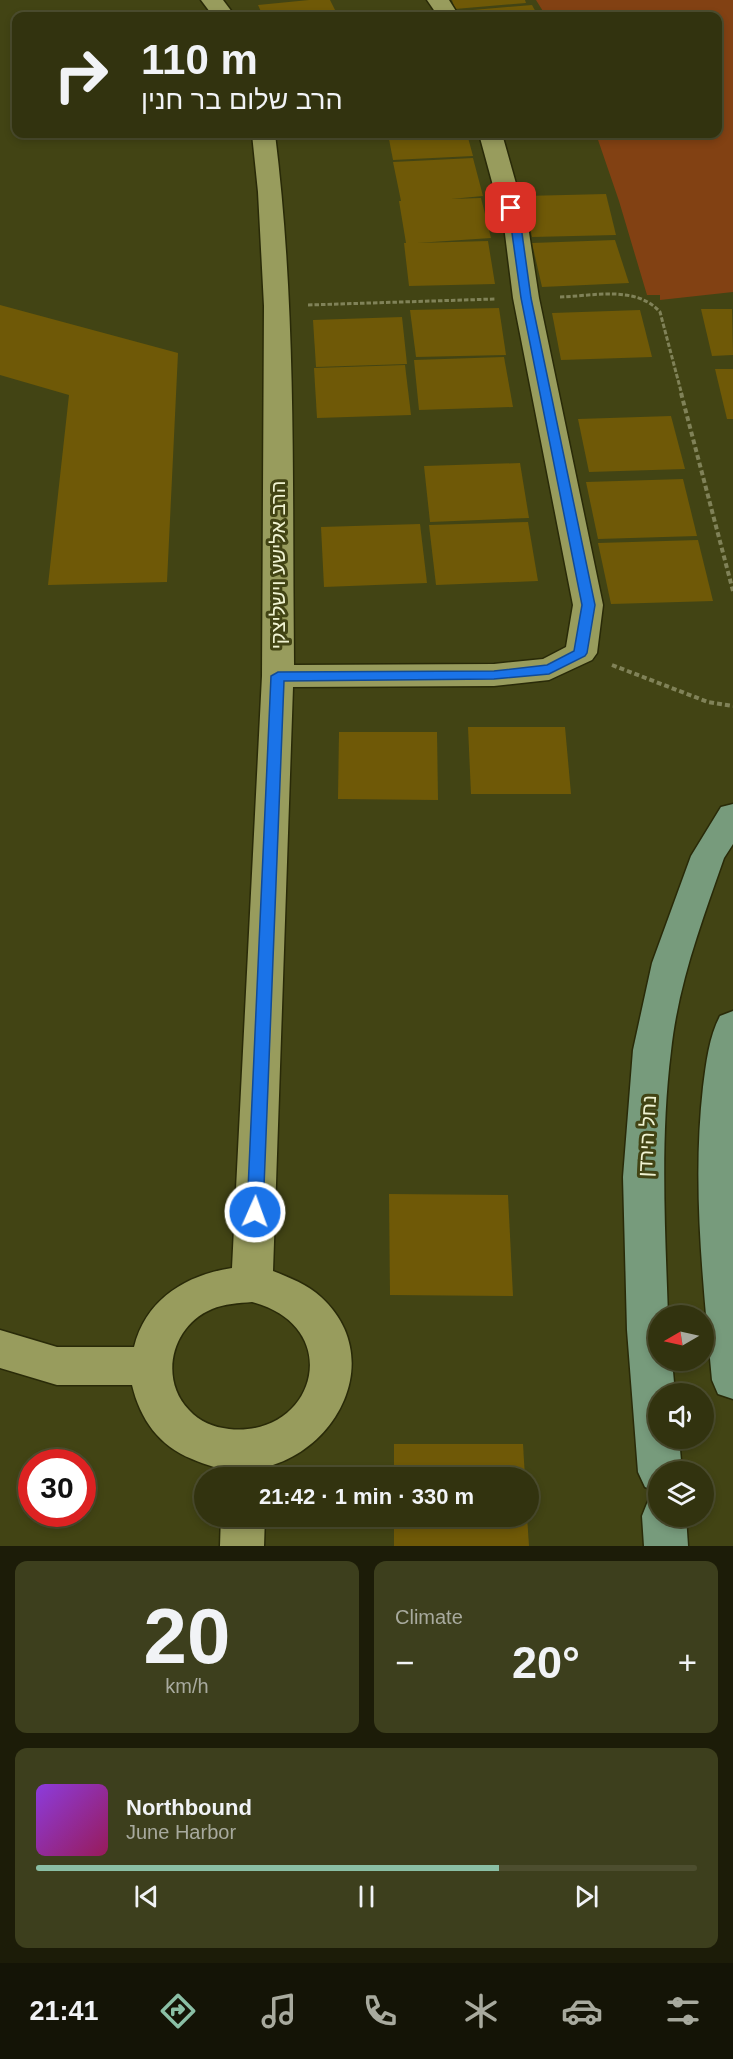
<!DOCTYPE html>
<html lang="en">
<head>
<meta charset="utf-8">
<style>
	:root { --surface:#32330f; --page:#3d3f1d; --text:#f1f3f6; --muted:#a8aa9e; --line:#4d4e2f; --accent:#8abfa5 }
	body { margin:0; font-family:Helvetica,"Noto Sans Hebrew",sans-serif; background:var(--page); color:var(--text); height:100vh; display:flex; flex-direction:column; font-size:22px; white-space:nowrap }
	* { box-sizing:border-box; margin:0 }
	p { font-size:20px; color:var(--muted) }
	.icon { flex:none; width:33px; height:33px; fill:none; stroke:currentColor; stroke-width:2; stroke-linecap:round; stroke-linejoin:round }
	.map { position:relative; height:1546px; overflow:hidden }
	.sheet { display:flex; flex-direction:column; gap:15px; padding:15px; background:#1c1c08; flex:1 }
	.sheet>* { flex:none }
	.top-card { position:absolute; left:12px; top:12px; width:710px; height:126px; border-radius:12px; box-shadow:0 3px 9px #0003,0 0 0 2px var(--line); background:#32330f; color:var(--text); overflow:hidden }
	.needle { width:39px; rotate:261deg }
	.buttons { position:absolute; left:648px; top:1305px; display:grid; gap:12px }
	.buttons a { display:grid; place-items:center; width:66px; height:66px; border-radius:50%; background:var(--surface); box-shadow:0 3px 9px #0003,0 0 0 2px var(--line); font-size:30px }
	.speed { position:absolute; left:18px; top:1449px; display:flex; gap:12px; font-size:30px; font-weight:700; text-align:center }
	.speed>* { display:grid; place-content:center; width:78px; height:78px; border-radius:50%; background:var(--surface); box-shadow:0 3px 9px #0003,0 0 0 2px var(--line); line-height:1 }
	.speed .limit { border:9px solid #d22; background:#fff; color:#111 }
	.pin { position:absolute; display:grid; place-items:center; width:51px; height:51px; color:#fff; margin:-26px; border-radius:12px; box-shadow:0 3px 9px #0006 }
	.me { position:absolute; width:66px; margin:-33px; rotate:2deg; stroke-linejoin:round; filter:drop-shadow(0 0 4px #0008) }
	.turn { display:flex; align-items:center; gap:21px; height:126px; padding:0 30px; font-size:27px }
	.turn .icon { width:78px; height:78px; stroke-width:2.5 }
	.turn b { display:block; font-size:42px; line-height:51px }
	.big { font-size:45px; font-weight:600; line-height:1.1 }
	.sheet .widget { flex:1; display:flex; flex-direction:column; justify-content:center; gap:9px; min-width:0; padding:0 21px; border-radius:12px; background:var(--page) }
	.sheet .dial { align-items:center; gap:0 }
	.dial b { font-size:78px; line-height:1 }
	.song { display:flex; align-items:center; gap:18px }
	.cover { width:72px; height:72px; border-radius:9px; background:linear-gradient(135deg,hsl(270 70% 55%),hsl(330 70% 35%)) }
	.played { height:6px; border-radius:3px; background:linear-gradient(90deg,var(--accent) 70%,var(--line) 70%) }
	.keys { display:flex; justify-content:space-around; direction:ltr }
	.heat { display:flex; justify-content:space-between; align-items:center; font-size:33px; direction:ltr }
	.sheet .tiles { flex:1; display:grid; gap:15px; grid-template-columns:1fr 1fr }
	.widget:last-child { grid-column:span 2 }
	.trip { position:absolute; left:194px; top:1467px; width:345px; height:60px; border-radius:30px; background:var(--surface); box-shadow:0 3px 9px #0003,0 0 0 2px var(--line); font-weight:600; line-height:60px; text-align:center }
	.tab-bar { display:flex; height:96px; justify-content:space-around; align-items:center; background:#141406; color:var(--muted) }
	.tab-bar .icon { width:42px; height:42px }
	.tab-bar .current { color:var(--accent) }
	.tab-bar b { font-size:27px; color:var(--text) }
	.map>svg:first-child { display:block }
	.green { fill:#824113 }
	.building { fill:#6f5907 }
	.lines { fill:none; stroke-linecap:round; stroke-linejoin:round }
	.street-casing { stroke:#292a08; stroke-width:3 }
	.secondary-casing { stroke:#292a08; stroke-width:3 }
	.path-far1 { stroke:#808258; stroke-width:3; stroke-dasharray:4.5 2; stroke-linecap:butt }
	.path { stroke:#808258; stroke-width:4; stroke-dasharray:5 3; stroke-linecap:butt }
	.street { fill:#989c5d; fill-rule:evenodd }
	.secondary { fill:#779b7c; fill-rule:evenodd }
	.route { fill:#1a73e8; stroke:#114b97; stroke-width:1.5 }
	.labels { text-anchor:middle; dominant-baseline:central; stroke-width:6; stroke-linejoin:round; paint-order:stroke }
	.street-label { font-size:20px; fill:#f0f3d2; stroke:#424414 }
</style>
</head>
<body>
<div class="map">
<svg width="733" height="1546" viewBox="0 0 733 1546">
	<rect width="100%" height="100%" fill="#424414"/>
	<path class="green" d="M536,0h197v292l-73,8v-5h-13l-28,-94 -23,-67h121v-118h-171z"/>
	<g class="building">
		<path d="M309,0h21l8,16h-75l-5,-11z"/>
		<path d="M452,0h73l1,3 -71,6z"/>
		<path d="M532,5l6,11h-75l-2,-5z"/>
		<path d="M388,134h79l6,22 -80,4z"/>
		<path d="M473,158l10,38 -32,3 30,-1 10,40 -74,5 71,-2 7,43 -86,2 -5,-43h2l-7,-42h2l-8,-39z"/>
		<path d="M606,194l10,41 -84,2 -8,-41z"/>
		<path d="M615,240l14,43 -87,4 -10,-44z"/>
		<path d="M0,305l178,48 -11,229 -119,3 21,-190 -69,-20z"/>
		<path d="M499,308l7,47 -90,2 -6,-47z"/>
		<path d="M701,309h31l1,46 -21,1z"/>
		<path d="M640,310l12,47 -91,3 -9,-47z"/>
		<path d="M402,317l5,47 -91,3 -3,-47z"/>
		<path d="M504,357l9,50 -94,3 -5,-50z"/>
		<path d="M405,365l6,50 -94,3 -3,-50z"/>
		<path d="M715,369h18v50h-6z"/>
		<path d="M671,416l14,53 -96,3 -11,-53z"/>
		<path d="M520,463l9,55 -99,4 -6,-56z"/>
		<path d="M683,479l14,57 -99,3 -12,-57z"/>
		<path d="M528,522l10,59 -102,4 -7,-60z"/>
		<path d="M420,524l7,59 -103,4 -3,-60z"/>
		<path d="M698,540l15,61 -102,3 -13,-61z"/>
		<path d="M468,727h97l6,67h-100z"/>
		<path d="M339,732h98l1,68 -100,-1z"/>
		<path d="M389,1194l119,1 5,101 -123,-1z"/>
		<path d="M394,1444h129l2,34h-131z"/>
		<path d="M394,1516h133l2,30h-135z"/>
	</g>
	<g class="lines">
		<defs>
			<g id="street">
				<path d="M201,0h22l12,16h-22z"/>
				<path d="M427,0h22l10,16h-21z"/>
				<path d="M252,134h23c22,176 17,354 19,531l200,-1 49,-5 23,-12 7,-42 -60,-307 -9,-72 -25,-92h23l26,92 11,72 64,307 -6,48 -5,7 -43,20 -55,6 -201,1 -20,584c17,7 34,13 48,26 73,67 4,177 -85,173 -16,0 -30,-5 -44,-11 -33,-13 -52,-40 -60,-74h-75l-57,-17v-38l57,17h77c12,-48 52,-72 98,-79l30,-592 2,-370 -6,-114zM252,1302c95,25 63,136 -23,127 -16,-2 -29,-7 -40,-19 -30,-31 -18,-84 23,-101 12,-5 27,-6 40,-7z"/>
				<path d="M221,1516h44l-1,30h-44z"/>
			</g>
			<g id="secondary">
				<path d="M733,804v40l-9,14c-22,63 -46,126 -53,193 -11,88 -6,176 -3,265h-10v44h14l3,34h-17v44h21l3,34h-24v20l-13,-5 -7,-15 -11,-142 -4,-153 10,-127 19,-87 39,-107 30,-49z"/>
				<path d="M733,1011v388l-15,-5 -6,-14c-9,-98 -20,-196 -9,-293 3,-24 6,-50 17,-71z"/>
				<path d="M658,1497v19h28l2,30h-44l-2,-30 6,-15z"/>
			</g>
		</defs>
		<use href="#street" class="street-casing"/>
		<use href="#secondary" class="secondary-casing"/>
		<g class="path-far1">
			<path d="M560,297c33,-1 76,-12 100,15l22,83"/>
			<path d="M308,305l187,-6"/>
		</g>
		<g class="path">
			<path d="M681,393l52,198"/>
			<path d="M612,665l96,37 25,4"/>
		</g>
		<use href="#street" class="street"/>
		<use href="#secondary" class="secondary"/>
	</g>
	<path class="route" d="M511,205l5,3 5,18 10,72 64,307 -8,48 -2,3 -36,18 -55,5 -210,2 -21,531 -2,5 -6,3 -6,-3 -2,-5 24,-536 7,-4 216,-1 53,-6 27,-14 8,-46 -61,-307 -10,-72 -5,-18z"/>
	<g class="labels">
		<g class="street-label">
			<text transform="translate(278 565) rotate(-90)">הרב אלישע וישליצקי</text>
			<text transform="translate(647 1136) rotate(-87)">נחל הירדן</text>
		</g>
	</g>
</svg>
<div class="buttons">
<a><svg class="needle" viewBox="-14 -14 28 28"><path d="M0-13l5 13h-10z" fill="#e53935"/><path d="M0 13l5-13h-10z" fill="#a8aa9e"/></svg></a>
<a><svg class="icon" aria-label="sound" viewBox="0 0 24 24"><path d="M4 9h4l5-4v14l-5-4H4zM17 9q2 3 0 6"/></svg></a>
<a><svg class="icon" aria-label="layers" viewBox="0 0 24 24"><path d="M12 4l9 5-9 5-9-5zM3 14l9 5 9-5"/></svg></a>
</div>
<div class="speed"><div class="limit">30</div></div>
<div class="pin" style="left:511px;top:208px;background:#d93025"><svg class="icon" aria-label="arrive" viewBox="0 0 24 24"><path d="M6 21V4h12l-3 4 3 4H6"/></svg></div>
<svg class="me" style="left:255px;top:1212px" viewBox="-20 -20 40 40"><circle r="17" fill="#1a73e8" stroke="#fff" stroke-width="3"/><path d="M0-11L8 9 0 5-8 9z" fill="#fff"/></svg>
<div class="trip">21:42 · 1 min · 330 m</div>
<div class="top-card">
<div class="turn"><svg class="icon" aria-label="right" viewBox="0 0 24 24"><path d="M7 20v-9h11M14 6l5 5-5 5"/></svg><div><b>110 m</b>הרב שלום בר חנין</div></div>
</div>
</div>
<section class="sheet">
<div class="tiles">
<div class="widget dial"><b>20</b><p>km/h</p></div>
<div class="widget"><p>Climate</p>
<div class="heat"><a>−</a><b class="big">20°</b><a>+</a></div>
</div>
<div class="widget">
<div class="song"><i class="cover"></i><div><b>Northbound</b><p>June Harbor</p></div></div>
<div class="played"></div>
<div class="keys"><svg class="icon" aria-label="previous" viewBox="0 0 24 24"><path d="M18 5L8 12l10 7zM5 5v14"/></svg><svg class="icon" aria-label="pause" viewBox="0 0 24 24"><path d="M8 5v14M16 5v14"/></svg><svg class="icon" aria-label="next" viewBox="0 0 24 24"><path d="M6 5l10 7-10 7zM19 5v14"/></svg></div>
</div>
</div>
</section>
<nav class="tab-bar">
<b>21:41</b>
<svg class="icon current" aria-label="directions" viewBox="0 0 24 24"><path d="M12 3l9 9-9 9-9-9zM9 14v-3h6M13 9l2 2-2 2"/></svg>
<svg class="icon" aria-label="music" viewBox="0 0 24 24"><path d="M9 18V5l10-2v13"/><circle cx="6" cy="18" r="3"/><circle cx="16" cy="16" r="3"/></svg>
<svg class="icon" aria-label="phone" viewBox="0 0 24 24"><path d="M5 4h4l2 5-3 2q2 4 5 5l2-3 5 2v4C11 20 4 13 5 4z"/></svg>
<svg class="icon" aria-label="climate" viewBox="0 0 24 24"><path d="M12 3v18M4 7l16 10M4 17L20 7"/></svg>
<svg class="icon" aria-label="car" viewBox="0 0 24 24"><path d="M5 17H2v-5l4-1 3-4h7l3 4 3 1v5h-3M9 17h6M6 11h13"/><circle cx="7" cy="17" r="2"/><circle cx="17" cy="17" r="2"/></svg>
<svg class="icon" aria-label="filters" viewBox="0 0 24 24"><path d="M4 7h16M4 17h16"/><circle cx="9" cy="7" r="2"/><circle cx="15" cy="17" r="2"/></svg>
</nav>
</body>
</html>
